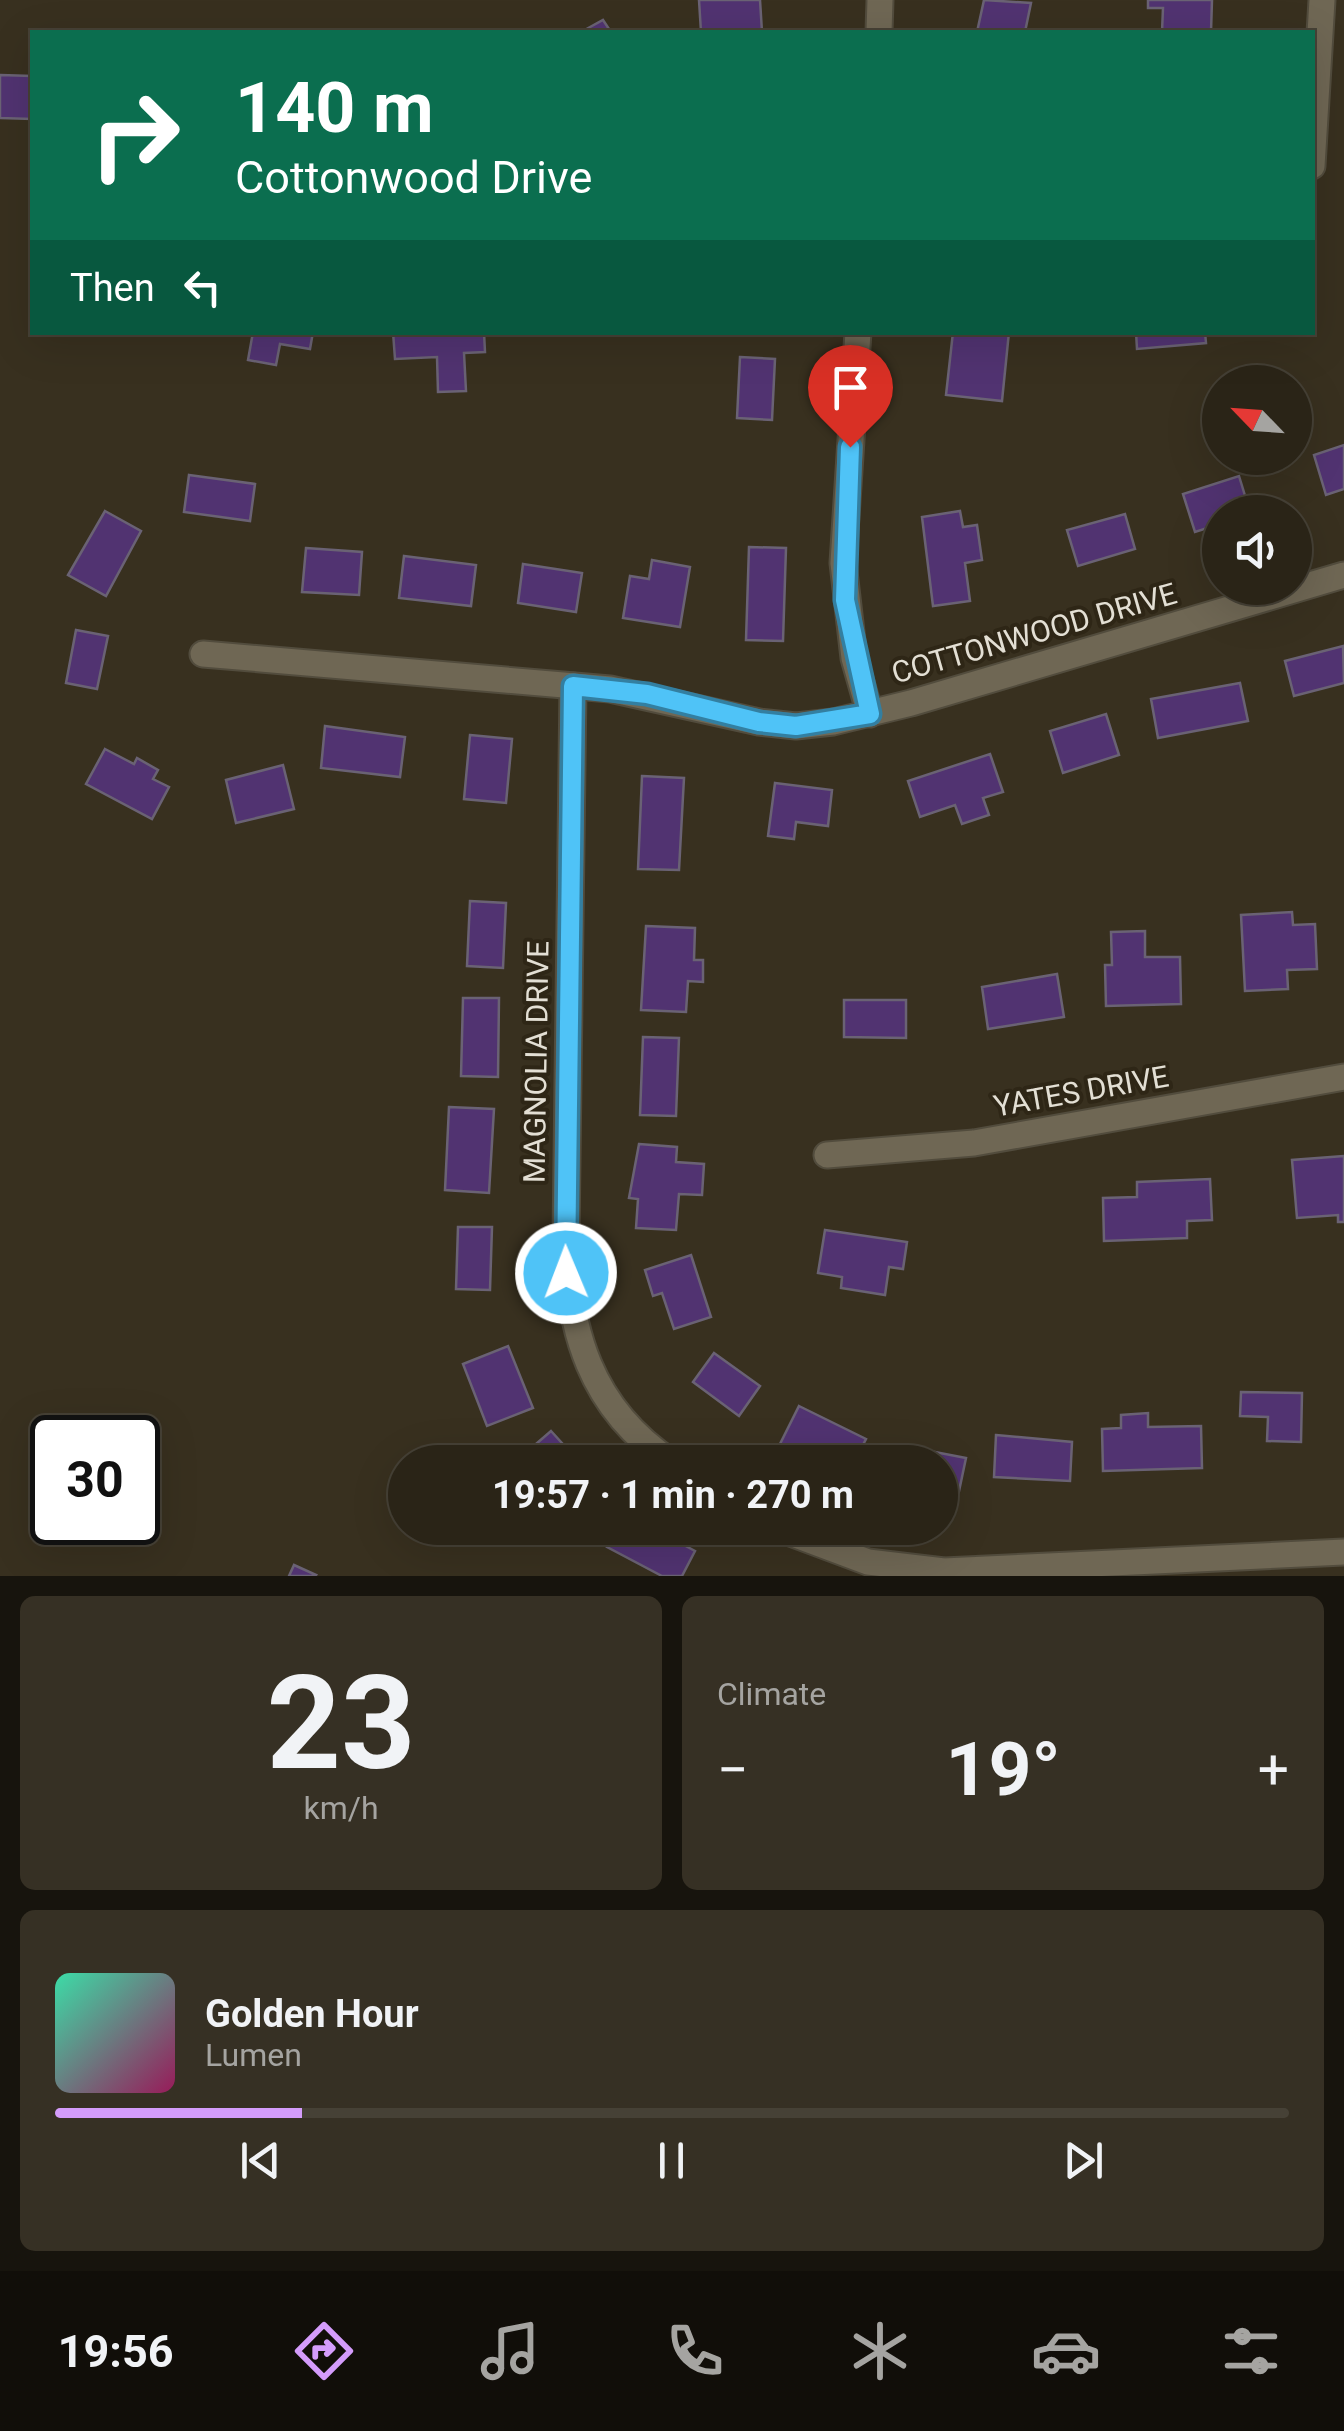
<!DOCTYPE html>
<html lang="en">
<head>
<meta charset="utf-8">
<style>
	:root { --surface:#2a2417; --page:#363024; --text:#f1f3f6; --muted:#a5a4a1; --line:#464136; --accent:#d49cfb }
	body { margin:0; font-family:Roboto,sans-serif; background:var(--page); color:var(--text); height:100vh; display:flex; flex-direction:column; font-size:38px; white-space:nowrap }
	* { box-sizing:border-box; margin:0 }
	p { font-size:32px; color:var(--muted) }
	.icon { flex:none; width:55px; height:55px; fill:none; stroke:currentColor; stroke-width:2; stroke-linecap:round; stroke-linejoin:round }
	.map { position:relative; height:1576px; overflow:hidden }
	.drawer { display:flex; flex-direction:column; gap:20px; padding:20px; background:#17140d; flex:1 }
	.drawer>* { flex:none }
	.top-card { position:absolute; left:30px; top:30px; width:1285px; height:305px; border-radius:0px; box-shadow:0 10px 40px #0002,0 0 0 2px var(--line); background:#0b6e4f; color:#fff; overflow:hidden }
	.needle { width:65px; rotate:295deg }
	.tools { position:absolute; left:1202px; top:365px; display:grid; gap:20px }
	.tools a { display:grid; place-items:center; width:110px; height:110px; border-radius:50%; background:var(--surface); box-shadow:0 10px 40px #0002,0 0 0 2px var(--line); font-size:50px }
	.speed { position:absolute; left:30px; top:1415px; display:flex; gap:20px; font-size:50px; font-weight:700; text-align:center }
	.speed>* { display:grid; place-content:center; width:130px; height:130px; border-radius:50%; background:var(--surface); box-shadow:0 10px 40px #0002,0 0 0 2px var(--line); line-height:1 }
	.speed .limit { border:5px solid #111; border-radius:15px; background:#fff; color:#111 }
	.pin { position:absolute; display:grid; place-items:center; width:85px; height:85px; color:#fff; margin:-102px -42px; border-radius:50% 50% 50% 0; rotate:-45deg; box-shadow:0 0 10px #0007 }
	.pin .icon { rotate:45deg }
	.me { position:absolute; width:110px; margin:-55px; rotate:359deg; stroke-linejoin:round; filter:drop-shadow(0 0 8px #0008) }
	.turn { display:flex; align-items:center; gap:35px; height:210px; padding:0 40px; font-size:45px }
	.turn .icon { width:130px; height:130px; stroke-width:2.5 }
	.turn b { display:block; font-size:70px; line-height:85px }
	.then { display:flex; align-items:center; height:95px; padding:0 40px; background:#0003; gap:20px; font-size:38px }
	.big { font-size:75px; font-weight:700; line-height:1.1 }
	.drawer .tile { flex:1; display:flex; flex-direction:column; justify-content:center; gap:15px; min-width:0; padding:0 35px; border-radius:15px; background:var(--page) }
	.drawer .dial { align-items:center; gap:0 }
	.dial b { font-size:130px; line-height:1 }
	.song { display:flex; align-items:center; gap:30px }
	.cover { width:120px; height:120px; border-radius:15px; background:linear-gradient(135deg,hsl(160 70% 55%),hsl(330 70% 35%)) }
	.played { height:10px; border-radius:5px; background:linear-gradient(90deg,var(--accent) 20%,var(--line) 20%) }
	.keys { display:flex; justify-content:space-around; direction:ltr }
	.heat { display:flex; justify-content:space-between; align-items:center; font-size:55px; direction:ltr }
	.drawer .tiles { flex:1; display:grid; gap:20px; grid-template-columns:1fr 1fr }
	.tile:last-child { grid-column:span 2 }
	.trip { position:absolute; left:388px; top:1445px; width:570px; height:100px; border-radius:50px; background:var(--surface); box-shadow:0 10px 40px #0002,0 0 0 2px var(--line); font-weight:700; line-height:100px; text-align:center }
	.menu { display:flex; height:160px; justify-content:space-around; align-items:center; background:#110e09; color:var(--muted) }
	.menu .icon { width:70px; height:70px }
	.menu .active { color:var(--accent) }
	.menu b { font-size:45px; color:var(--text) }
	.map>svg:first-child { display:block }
	.building { fill:#513371; stroke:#6a6274; stroke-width:2.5 }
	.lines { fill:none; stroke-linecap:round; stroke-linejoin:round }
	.minor-casing { stroke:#524c3d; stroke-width:29 }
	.minor { stroke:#6f6754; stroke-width:25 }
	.route-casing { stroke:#337fa1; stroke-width:25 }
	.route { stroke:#4fc3f7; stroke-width:18 }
	.labels { text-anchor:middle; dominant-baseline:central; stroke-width:8; stroke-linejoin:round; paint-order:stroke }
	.street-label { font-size:30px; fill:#e3dfd4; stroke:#2e2616 }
</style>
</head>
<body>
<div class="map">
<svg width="1344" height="1576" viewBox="0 0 1344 1576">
	<rect width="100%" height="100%" fill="#38301f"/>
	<g class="building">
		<path d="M699,0h61l2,32h-61z"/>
		<path d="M984,0l47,3 -6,29h-48z"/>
		<path d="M1148,0h64l-1,32h-49l1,-24h-15z"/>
		<path d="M603,20l8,12h-30z"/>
		<path d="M0,75l32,1v43l-32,-1z"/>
		<path d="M253,332h60l-3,17 -30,-5 -4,21 -28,-5z"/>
		<path d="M393,332h91l1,20 -21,1 2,38 -28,1 -1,-35 -42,2z"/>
		<path d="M953,332h56l-7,69 -56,-6z"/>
		<path d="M1136,332h69l1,11 -69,6z"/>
		<path d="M740,357l35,2 -3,61 -35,-2z"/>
		<path d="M1344,445v44l-18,6 -12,-40z"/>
		<path d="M189,475l66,9 -5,37 -66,-9z"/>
		<path d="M1239,476l11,36h-30v12l-25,8 -12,-38z"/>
		<path d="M105,511l36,20 -35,65 -38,-21z"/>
		<path d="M960,511l3,16 14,-2 5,35 -17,3 5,38 -37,5 -11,-89z"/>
		<path d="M1125,514l10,35 -57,17 -11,-36z"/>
		<path d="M749,547l37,1 -3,93 -37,-1z"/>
		<path d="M306,548l56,4 -3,43 -57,-3z"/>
		<path d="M404,556l72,9 -5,41 -72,-8z"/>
		<path d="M652,560l38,7 -10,60 -57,-9 7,-42 19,3z"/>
		<path d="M523,564l59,9 -6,39 -58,-9z"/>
		<path d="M76,630l32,6 -11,53 -31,-6z"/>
		<path d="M1343,646l1,37 -50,13 -9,-35z"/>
		<path d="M1240,683l8,38 -90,17 -7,-39z"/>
		<path d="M1106,714l13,41 -56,18 -13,-42z"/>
		<path d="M325,726l80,11 -5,40 -79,-9z"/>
		<path d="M470,735l42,4 -6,64 -42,-4z"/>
		<path d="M105,749l29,15 3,-6 21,12 -5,9 16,8 -17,32 -66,-35z"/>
		<path d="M990,754l13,38 -20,6 6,17 -27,9 -7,-19 -35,12 -12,-36z"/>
		<path d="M283,765l11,44 -58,14 -10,-43z"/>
		<path d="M642,776l42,2 -5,92 -41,-1z"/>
		<path d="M775,783l57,7 -4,36 -32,-4 -2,17 -26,-3z"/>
		<path d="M470,901l36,2 -3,65 -36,-2z"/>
		<path d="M1292,912l1,13 22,-1 2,45 -30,1 1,19 -43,2 -4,-76z"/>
		<path d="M646,926l49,2 -1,32h9v22l-15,-1 -2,31 -45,-2z"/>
		<path d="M1145,931v26h35l1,47 -75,2 -1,-41h7l-1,-33z"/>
		<path d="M1057,974l7,43 -76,12 -6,-42z"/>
		<path d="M463,998h36l-1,79 -37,-1z"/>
		<path d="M844,1000h62v38l-62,-1z"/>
		<path d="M643,1037l36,1 -3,78 -36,-1z"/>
		<path d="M449,1107l45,2 -5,84 -44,-3z"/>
		<path d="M639,1144l38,3 -1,15 28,2 -2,31 -23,-1 -3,36 -40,-2 2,-29 -9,-1z"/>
		<path d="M1344,1156v66h-6v-7l-41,3 -5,-58z"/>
		<path d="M1210,1179l2,41 -25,1v17l-83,3 -1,-43 34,-1v-15z"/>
		<path d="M458,1227h34l-2,63 -34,-1z"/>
		<path d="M825,1230l82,12 -4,27 -14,-2 -4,28 -44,-7 1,-11 -24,-4z"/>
		<path d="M691,1255l20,62 -37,12 -12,-36 -9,3 -8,-26z"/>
		<path d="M508,1346l25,62 -46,18 -24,-62z"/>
		<path d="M714,1353l46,33 -21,30 -46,-34z"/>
		<path d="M1241,1392l61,1 -1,49 -34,-1 1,-24 -28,-1z"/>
		<path d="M799,1406l67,33 -12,23h-37l-37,-18z"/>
		<path d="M1148,1413v14l53,-1 1,42 -99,3 -1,-42 19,-1v-13z"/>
		<path d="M551,1431l21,23 11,8h-58l-4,-5z"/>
		<path d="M996,1435l76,7 -2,39 -76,-4z"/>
		<path d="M909,1447l57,11 -8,38 -18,-4v-30h-34z"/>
		<path d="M617,1528h53l-1,9 26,14 -13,25h-20l-55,-29z"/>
		<path d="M294,1565l22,10 -1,1h-26z"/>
	</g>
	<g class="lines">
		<defs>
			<g id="minor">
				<path d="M879,32l1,-32"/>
				<path d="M1312,166l10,-166"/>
				<path d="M858,332l-15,231 11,95 16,56"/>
				<path d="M203,654l407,35 149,33 37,4 37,-4 78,-19 433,-128"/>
				<path d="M573,686l-7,551c2,93 24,171 105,225"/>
				<path d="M827,1155l147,-12 370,-66"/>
				<path d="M777,1528l91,34 76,9 400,-19"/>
			</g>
		</defs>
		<use href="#minor" class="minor-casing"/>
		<use href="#minor" class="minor"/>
	</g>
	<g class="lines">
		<defs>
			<path id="route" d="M566,1273l7,-587 74,8 112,28 37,4 74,-12 -25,-114 5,-153"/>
		</defs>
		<use href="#route" class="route-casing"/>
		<use href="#route" class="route"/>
	</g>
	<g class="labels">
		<g class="street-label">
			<text transform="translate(1034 633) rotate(-16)">COTTONWOOD DRIVE</text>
			<text transform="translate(536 1062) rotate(-89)">MAGNOLIA DRIVE</text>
			<text transform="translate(1081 1091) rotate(-10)">YATES DRIVE</text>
		</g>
	</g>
</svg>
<div class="tools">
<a><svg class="needle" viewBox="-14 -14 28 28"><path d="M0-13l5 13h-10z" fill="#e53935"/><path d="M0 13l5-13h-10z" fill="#a5a4a1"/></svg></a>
<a><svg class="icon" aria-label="sound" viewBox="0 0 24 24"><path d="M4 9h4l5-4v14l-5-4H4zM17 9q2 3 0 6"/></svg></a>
</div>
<div class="speed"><div class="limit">30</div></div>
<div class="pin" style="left:850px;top:447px;background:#d93025"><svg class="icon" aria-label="arrive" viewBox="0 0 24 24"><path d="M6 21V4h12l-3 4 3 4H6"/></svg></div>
<svg class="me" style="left:566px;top:1273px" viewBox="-20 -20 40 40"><circle r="17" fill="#4fc3f7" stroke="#fff" stroke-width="3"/><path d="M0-11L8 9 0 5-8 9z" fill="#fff"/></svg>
<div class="trip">19:57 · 1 min · 270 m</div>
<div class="top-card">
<div class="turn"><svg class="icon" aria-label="right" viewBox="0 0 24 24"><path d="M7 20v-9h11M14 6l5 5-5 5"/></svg><div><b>140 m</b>Cottonwood Drive</div></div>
<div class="then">Then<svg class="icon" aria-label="left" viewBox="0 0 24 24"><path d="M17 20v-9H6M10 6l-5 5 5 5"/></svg></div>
</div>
</div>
<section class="drawer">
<div class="tiles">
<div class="tile dial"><b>23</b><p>km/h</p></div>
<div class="tile"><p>Climate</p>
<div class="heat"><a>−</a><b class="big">19°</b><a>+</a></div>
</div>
<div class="tile">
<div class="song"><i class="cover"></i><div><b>Golden Hour</b><p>Lumen</p></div></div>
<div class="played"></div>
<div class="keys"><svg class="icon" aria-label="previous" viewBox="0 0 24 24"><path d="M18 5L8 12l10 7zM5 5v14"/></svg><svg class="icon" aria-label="pause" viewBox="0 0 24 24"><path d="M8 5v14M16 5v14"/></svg><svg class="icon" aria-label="next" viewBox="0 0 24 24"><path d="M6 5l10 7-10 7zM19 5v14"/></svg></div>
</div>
</div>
</section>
<nav class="menu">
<b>19:56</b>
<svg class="icon active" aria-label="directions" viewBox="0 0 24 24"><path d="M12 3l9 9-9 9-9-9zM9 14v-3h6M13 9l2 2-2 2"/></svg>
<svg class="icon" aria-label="music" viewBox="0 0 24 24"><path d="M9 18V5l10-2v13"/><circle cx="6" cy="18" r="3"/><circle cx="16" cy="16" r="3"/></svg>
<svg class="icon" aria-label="phone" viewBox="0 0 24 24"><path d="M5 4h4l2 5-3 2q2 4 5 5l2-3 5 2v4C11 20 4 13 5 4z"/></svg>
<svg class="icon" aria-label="climate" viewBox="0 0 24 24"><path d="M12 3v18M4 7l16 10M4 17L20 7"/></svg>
<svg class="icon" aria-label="car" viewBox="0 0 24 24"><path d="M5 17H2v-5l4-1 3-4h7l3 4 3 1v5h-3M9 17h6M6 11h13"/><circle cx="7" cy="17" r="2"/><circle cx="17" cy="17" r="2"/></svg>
<svg class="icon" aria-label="filters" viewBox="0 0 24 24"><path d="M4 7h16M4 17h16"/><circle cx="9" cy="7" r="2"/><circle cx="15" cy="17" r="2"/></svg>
</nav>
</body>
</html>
